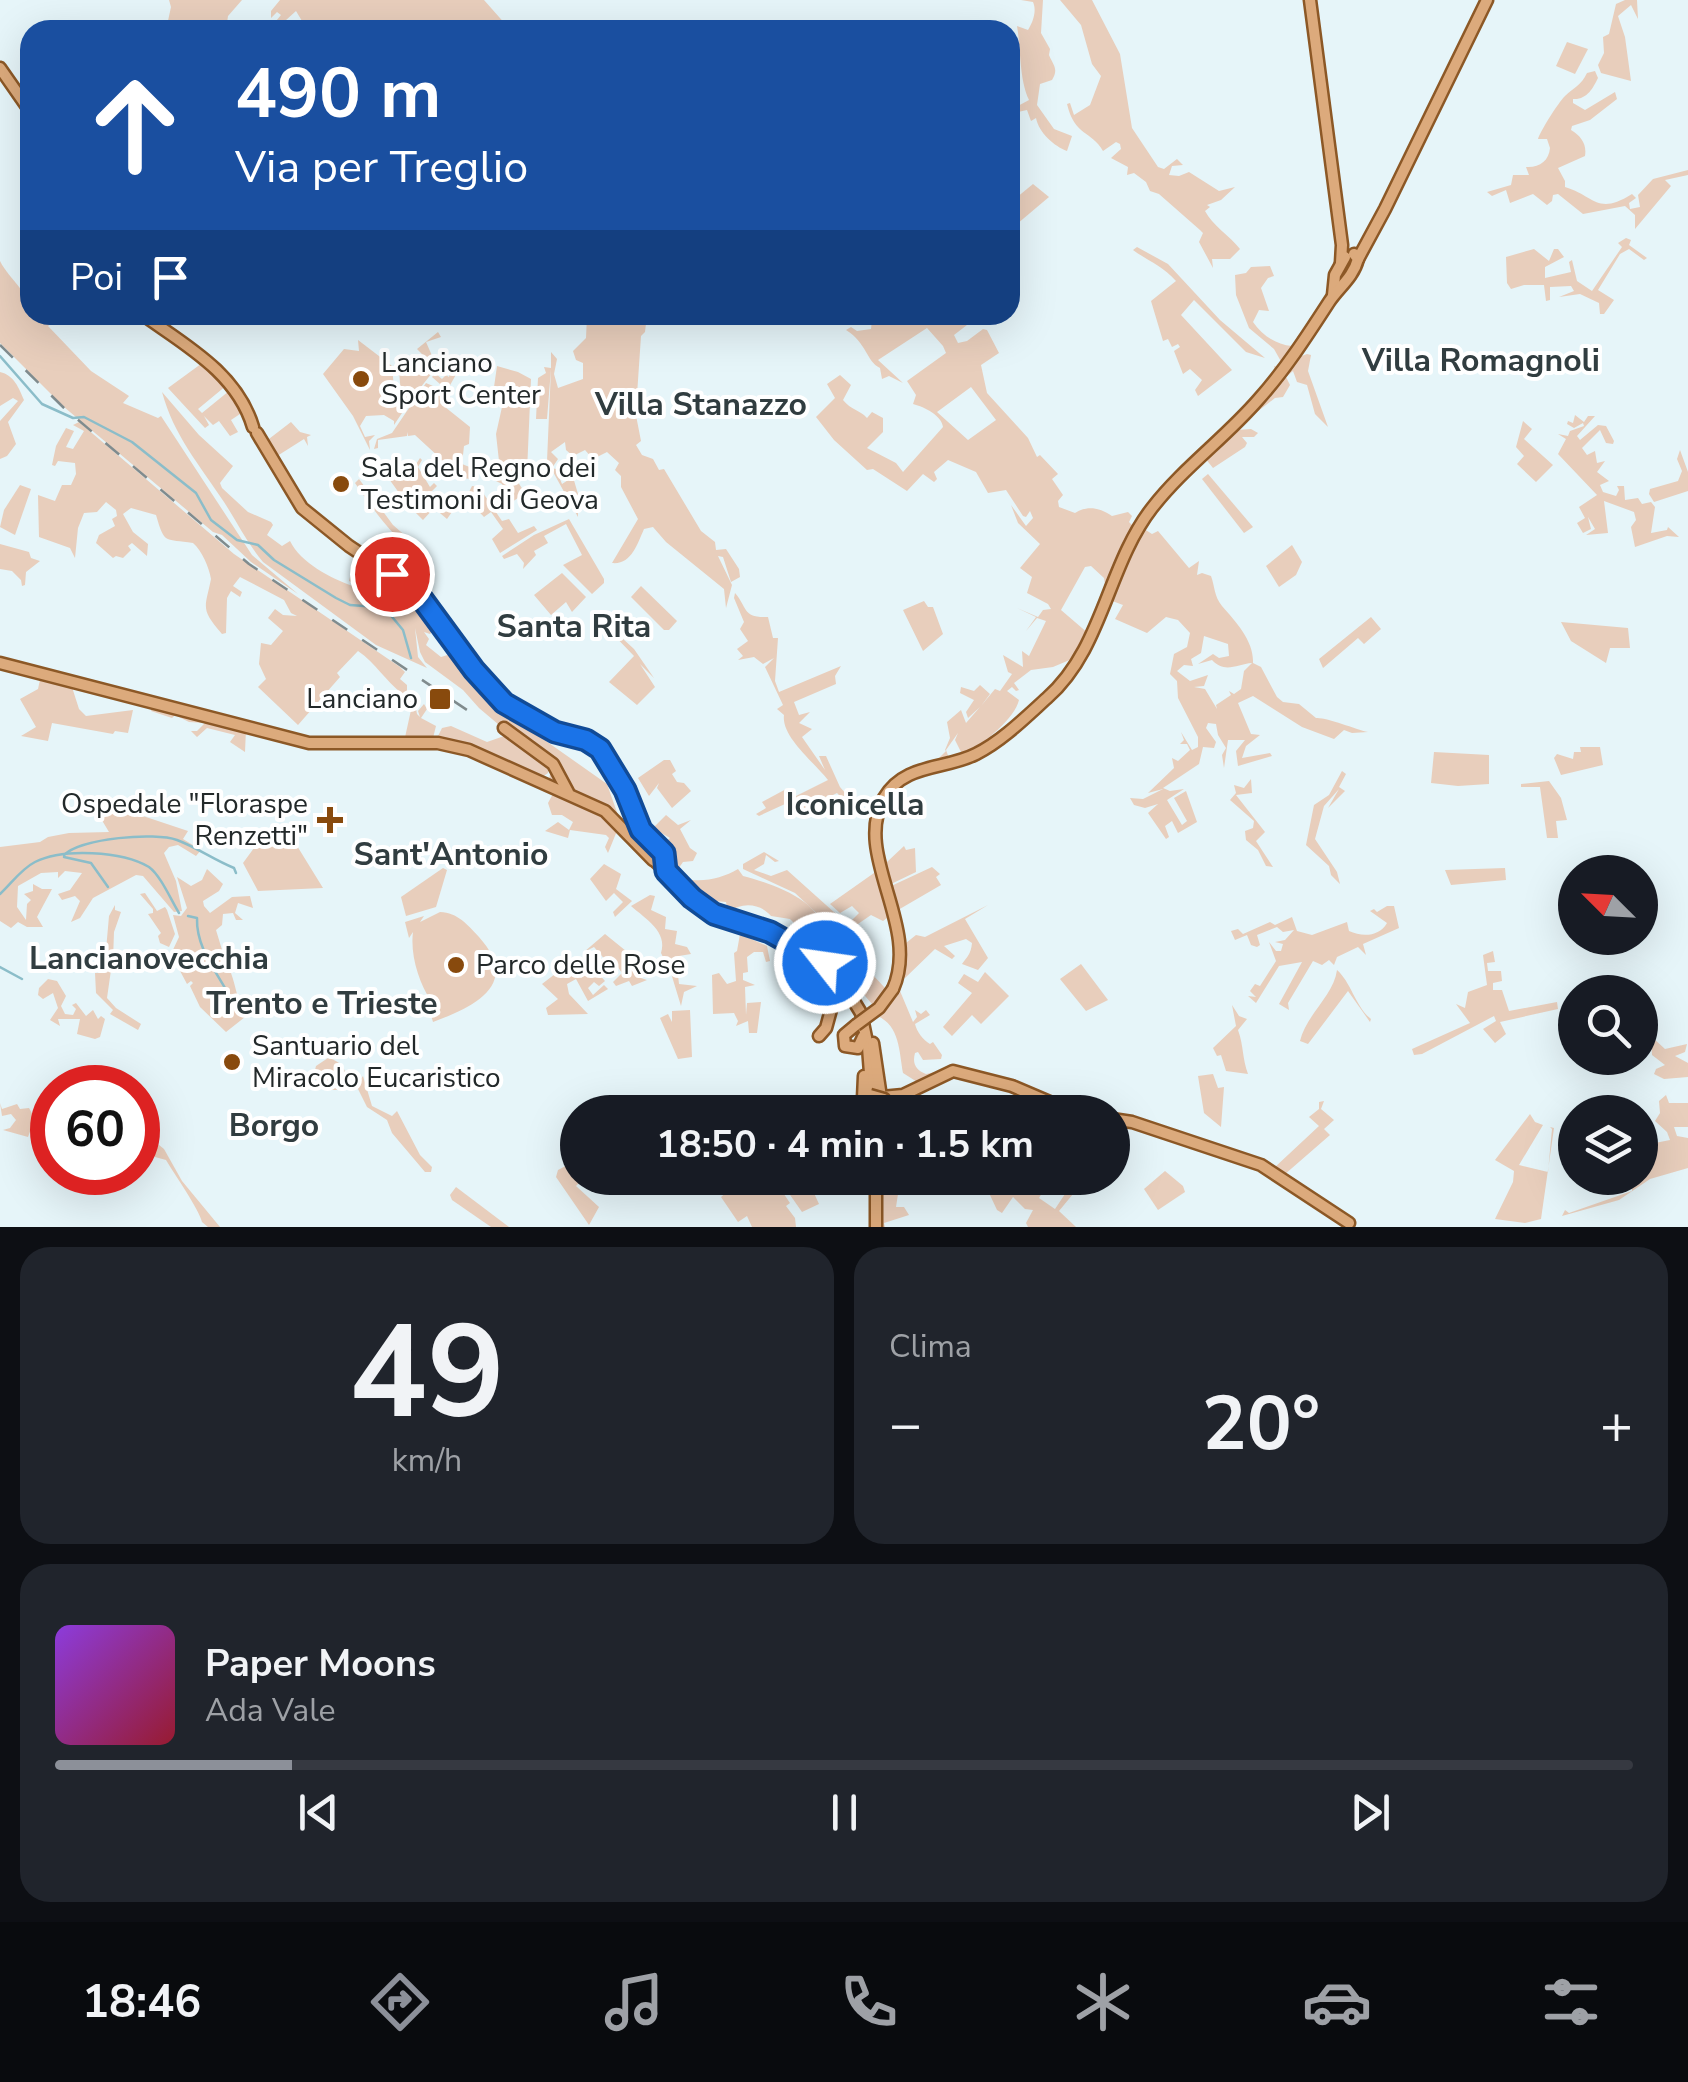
<!DOCTYPE html>
<html lang="it">
<head>
<meta charset="utf-8">
<style>
	:root { --surface:#171b24; --page:#20242c; --text:#f1f3f6; --muted:#9ea1a6; --line:#363941; --accent:#8c9099 }
	body { margin:0; font-family:"Nunito Sans",sans-serif; background:var(--page); color:var(--text); height:100vh; display:flex; flex-direction:column; font-size:38px; white-space:nowrap }
	* { box-sizing:border-box; margin:0 }
	p { font-size:32px; color:var(--muted) }
	.icon { flex:none; width:55px; height:55px; fill:none; stroke:currentColor; stroke-width:2; stroke-linecap:round; stroke-linejoin:round }
	.map { position:relative; height:1227px; overflow:hidden }
	.side { display:flex; flex-direction:column; gap:20px; padding:20px; background:#0d0f14; flex:1 }
	.side>* { flex:none }
	.hud { position:absolute; left:20px; top:20px; width:1000px; height:305px; border-radius:30px; box-shadow:0 10px 40px #0002; background:#1a4fa0; color:#fff; overflow:hidden }
	.needle { width:65px; rotate:294deg }
	.buttons { position:absolute; left:1558px; top:855px; display:grid; gap:20px }
	.buttons a { display:grid; place-items:center; width:100px; height:100px; border-radius:50%; background:var(--surface); box-shadow:0 10px 40px #0002; font-size:50px }
	.speed { position:absolute; left:30px; top:1065px; display:flex; gap:20px; font-size:50px; font-weight:700; text-align:center }
	.speed>* { display:grid; place-content:center; width:130px; height:130px; border-radius:50%; background:var(--surface); box-shadow:0 10px 40px #0002; line-height:1 }
	.speed .limit { border:15px solid #d22; background:#fff; color:#111 }
	.pin { position:absolute; display:grid; place-items:center; width:85px; height:85px; color:#fff; margin:-42px; border:5px solid #fff; border-radius:50%; box-shadow:0 2px 10px #0007 }
	.me { position:absolute; width:110px; margin:-55px; rotate:300deg; stroke-linejoin:round; filter:drop-shadow(0 0 8px #0008) }
	.turn { display:flex; align-items:center; gap:35px; height:210px; padding:0 50px; font-size:45px }
	.turn .icon { width:130px; height:130px; stroke-width:2.5 }
	.turn b { display:block; font-size:70px; line-height:85px }
	.then { display:flex; align-items:center; height:95px; padding:0 50px; background:#0003; gap:20px; font-size:38px }
	.big { font-size:75px; font-weight:700; line-height:1.1 }
	.side .card { flex:1; display:flex; flex-direction:column; justify-content:center; gap:15px; min-width:0; padding:0 35px; border-radius:30px; background:var(--page) }
	.side .dial { align-items:center; gap:0 }
	.dial b { font-size:130px; line-height:1 }
	.song { display:flex; align-items:center; gap:30px }
	.cover { width:120px; height:120px; border-radius:15px; background:linear-gradient(135deg,hsl(270 70% 55%),hsl(350 70% 35%)) }
	.played { height:10px; border-radius:5px; background:linear-gradient(90deg,var(--accent) 15%,var(--line) 15%) }
	.keys { display:flex; justify-content:space-around; direction:ltr }
	.heat { display:flex; justify-content:space-between; align-items:center; font-size:55px; direction:ltr }
	.side .tiles { flex:1; display:grid; gap:20px; grid-template-columns:1fr 1fr }
	.card:last-child { grid-column:span 2 }
	.trip { position:absolute; left:560px; top:1095px; width:570px; height:100px; border-radius:50px; background:var(--surface); box-shadow:0 10px 40px #0002; font-weight:700; line-height:100px; text-align:center }
	.tab-bar { display:flex; height:160px; justify-content:space-around; align-items:center; background:#090b0e; color:var(--muted) }
	.tab-bar .icon { width:70px; height:70px }
	.tab-bar .on { color:var(--accent) }
	.tab-bar b { font-size:45px; color:var(--text) }
	.map>svg:first-child { display:block }
	.green { fill:#e8cebc; fill-rule:evenodd }
	.lines { fill:none; stroke-linecap:round; stroke-linejoin:round }
	.stream { stroke:#8bbdc9; stroke-width:2.5 }
	.major-casing { stroke:#8c5826; stroke-width:15 }
	.major { stroke:#dcaa7c; stroke-width:10 }
	.rail { stroke:#808b8d; stroke-width:2.5; stroke-dasharray:18 18; stroke-linecap:butt }
	.major-bridge-casing { stroke:#8c5826; stroke-width:15; stroke-linecap:butt }
	.major-bridge { stroke:#dcaa7c; stroke-width:10 }
	.route-casing { stroke:#114b97; stroke-width:25 }
	.route { stroke:#1a73e8; stroke-width:18 }
	.poi-dot { fill:#884a0d; stroke:#fff; stroke-width:4 }
	.labels { text-anchor:middle; dominant-baseline:central; stroke-width:8; stroke-linejoin:round; paint-order:stroke }
	.poi-label { font-size:28px; fill:#23292a; stroke:#fff; text-anchor:start }
	.quarter-label { font-size:32px; font-weight:bold; fill:#313d40; stroke:#fff }
</style>
</head>
<body>
<div class="map">
<svg width="1688" height="1227" viewBox="0 0 1688 1227">
	<rect width="100%" height="100%" fill="#e6f5f9"/>
	<g class="green">
		<path d="M169,0h73l-14,16 -2,14h-60l5,-23z"/>
		<path d="M280,0h204l23,26 32,4h-213l-17,-9 -4,5 -9,-15 -21,19 -4,-3 10,-12 -4,-3 -6,6v-7z"/>
		<path d="M1021,0h22l-2,33 9,16 -1,6c4,10 10,14 3,25l-12,4 -3,21 17,24 18,7 -5,15c-13,-5 -28,-18 -31,-33l-5,3 -4,-11 -9,2 -4,-4 15,-8c-10,-21 -8,-52 -12,-74l11,4c5,-8 9,-19 5,-28z"/>
		<path d="M1060,0h32l28,54 12,74 26,39 6,2 13,-10 6,6 -11,1 -3,9 10,1 10,-4 30,19 16,-4 -14,13 -14,5 3,2 -5,4c7,14 25,25 35,38l-10,10h-18l1,9 -14,-26 4,-9 -3,-3 -41,-36 -9,-3 -4,-9 -12,-9 -7,2 1,-8 -17,-9 10,-9 -1,-5 -4,-2 -13,9c-12,-21 -28,-14 -36,-47l3,-1 4,12 16,-10 11,-29 -9,-12 -11,-39z"/>
		<path d="M1625,0h12l1,19 -7,-14 -13,11 7,21 6,44 -30,-8 -3,-8 6,-12 -1,-16 6,-3 7,-30z"/>
		<path d="M1567,42l21,7 -13,25 -19,-8z"/>
		<path d="M1595,71l3,7c-5,10 -11,22 -25,21v4l12,7 30,-18 2,7 -27,21 -18,6 -1,4c10,6 16,14 14,26l-27,12 7,13v6c30,9 32,29 67,7l4,4 -7,5 1,6 10,-2 -2,-12 15,-16 35,-9v5l-23,5 6,6 -36,43v-14l-10,-9 -42,8 -25,-20 -5,1 -1,6 -5,4 -14,-11 -23,9 -4,-13 -14,6 -5,-4 24,-7 2,-10h16l-3,-8c13,1 23,-6 24,-19l-3,-9h-9c3,-9 20,-36 27,-43 9,-9 16,-10 22,-23z"/>
		<path d="M1033,184l16,13 -32,27 -7,-9v-12z"/>
		<path d="M1626,238l5,2 -2,5 18,13 -3,2 -15,-11 -9,5 -22,36 16,10 -10,14h-4l-1,-11 -19,-9 -21,3 15,-6 -3,-5 -21,1v13l-4,1 -2,-16h-20l-13,4 -4,-6 -1,-26 28,-8 15,12 5,-12h4l6,8 -19,10v11l26,-6 -2,-10 3,-2 5,21 15,10 30,-44 -4,-4z"/>
		<path d="M1137,247l31,17 52,56 45,38 -19,-6 -52,-52 -13,15 51,55 -34,26 -3,-6 7,-10 -12,-11 -7,5 -9,-23 6,-4 -2,-3 -6,3 -4,-8 -5,2 -12,-40 25,-20c-13,-15 -28,-20 -43,-31z"/>
		<path d="M0,261c10,20 30,30 30,54h22l3,5 -7,6 43,45 38,25 -6,7 35,15 3,-2 91,139 46,39 -47,-32 -29,-27 -9,-3 -149,-125 -64,-64z"/>
		<path d="M1270,266l4,10 -6,2 -7,10 8,23 -10,-1 -6,12c9,13 23,23 39,24l8,-7 -3,-2 8,-10 2,2 8,-8 -38,54 -3,-9 7,2 2,-3 -9,-16 -25,-21 -13,-33 -1,-20 11,-2 5,-6z"/>
		<path d="M587,315h60l-2,17 -4,4 -4,59 -4,5 8,41 -5,4 6,10 11,4 6,11 5,-1 37,62 14,11 1,8 10,-1 13,20 1,8 -9,5 -8,-25 -5,-1 14,29 -6,23 -2,-19 -58,-47 -13,-15 -9,2c-7,16 -13,36 -32,34l26,-44 -17,-32v-11l-6,-6 4,-7 -12,-11 -14,7 -8,-9 -12,6 -7,-6 -1,-8 -14,10 7,7 -6,9 4,1 6,15 11,-7 5,17v23l-31,-56 4,-92 -4,50h-11l2,-41 8,-5 -2,-6 7,1v-16l6,7 -3,15 4,14 25,-9v-16l-7,-3 -3,-9 13,-13z"/>
		<path d="M866,315h72l29,10 -13,10 4,8 9,-2 16,-12 4,1 12,23 -18,12 6,28 41,45 9,19 3,-2 18,19 -6,5 11,16 -5,6 1,6 16,6c13,-8 25,-5 37,3l16,-4 4,4 -3,6 6,6 -29,63 -2,-13 -13,-12 -6,1 -24,43 28,24 -10,22 -26,11 -22,3 -17,13 5,7 -3,1 -4,-4 -5,4 12,9c-5,20 -38,45 -56,56l-8,-16 3,-7 -12,17 4,11 -11,-3 7,-7 -1,-1 5,-12 -3,-16 14,-12 5,13 14,-16 -12,11 -2,-6 8,-12 -14,-7 1,-6 13,4 6,-6 10,9 -9,12 14,-17 5,2 12,-17 -4,-2 -5,-17 20,12 -1,-16 7,5 17,-35 -9,-3 -11,13 10,-14 -19,-9 21,9 5,-7 8,-1 -3,-5 -21,-11 5,-16 -12,-9 20,-24 -22,-21 -7,-18 15,21 7,-8 -3,-7 -4,6 -3,-1 -17,-26 -18,3 -12,-21 -28,-12 -14,12 3,7 -3,3 -11,-8 -16,17 -34,-22 -6,1 -33,-30 -18,-23 19,-19 -8,-14 13,-9 11,10 -8,15c8,10 17,10 24,18l5,-6 11,6v14l-16,16 29,15 7,9 40,-45c-1,-11 -18,-20 -30,-23l3,-9 -9,-14 39,-28 -3,-7 -16,-18 -49,32 25,23 -14,-7 -7,3 -2,-11c-14,-7 -13,-25 -34,-38l5,-3 6,4 14,-2 1,-9zM971,387l25,33 -28,20 -31,-28z"/>
		<path d="M438,332l3,5 -15,5 7,16 -3,4 3,3 -5,3 4,5 -23,29 -8,-8 -2,-23 7,4 16,-21 -5,-5z"/>
		<path d="M358,340l34,26 2,22 12,19 -12,18v-4l-10,-6 -18,1 -6,10 5,11 10,-2 -6,6 1,9 -17,-34 -30,-42 21,-25 15,2z"/>
		<path d="M1307,354l4,1 -3,16 20,56 -13,-13 -8,-29 -10,-3 -4,-11 -7,6 4,8 -7,12 -8,1 -27,21 46,-60z"/>
		<path d="M205,361l22,24 -29,24 4,4 27,-22 14,21 -12,8 7,12 -8,4 -11,-15 -6,4 -9,-9 5,9 -4,3 -37,-40z"/>
		<path d="M451,365l7,6 -18,32 30,24 -1,17 -5,2 -2,18 10,4 -2,11 -19,-3 -11,-18 -25,-23 -7,1v-4l-1,4 -29,4v8l-4,1 3,-10 15,-6 34,-50 14,6v-5l-8,-7 3,-4 7,6 4,-4 3,2z"/>
		<path d="M497,366l21,6 13,7 -4,93 -13,4 13,20 -7,6 -2,-4 -6,4 -10,-18 -10,-5 -16,-15 2,-4 17,12 5,-2 -4,-36 6,-27 -5,-1 2,-9 13,1 1,-3 -5,-2 -1,-7 -13,1z"/>
		<path d="M0,372c14,3 19,16 24,28l-16,22 8,22 -9,12 -7,3v-38l18,-20 -5,-3 -13,8z"/>
		<path d="M162,392l37,43 34,31 -13,17 2,5 26,24 23,10 2,3 -6,10 15,11 8,-5c11,22 40,37 63,45l3,-2 -7,-3 2,-8 6,12 23,8 2,-8 11,10 13,3 28,32 -4,4 -6,-2 5,7 -3,6 15,12 13,-4 48,57 105,74 12,34 -42,-21 -21,-20 -8,8 3,-16 -72,-61 -16,-18 -38,-28 -5,-10 -5,-24 3,29 9,11 -51,-23 -113,-83c-16,-19 -26,-40 -39,-60 -25,-38 -50,-66 -62,-110z"/>
		<path d="M1575,415l9,7 4,-6h7l-18,20 3,4 18,-15 8,1 8,15 -1,3 -7,-1 -6,-13 -18,18 5,7 8,-4 2,12 8,-2 -8,11 12,9 -9,4 3,7 13,4 3,-6 -2,-4h7l1,14 13,-2 4,6 9,-2 4,5 -4,26 16,-3 1,-3 11,10 -12,-1 -32,11 -4,-20 5,-7 -2,-8 -30,-11 4,32 -22,2 9,-6 -7,-12 3,12 -8,4 -6,-10 8,-5 -6,-11 18,-12 -39,-41 8,-15 -8,-5 10,2 2,-5 14,-5 -1,-3 -9,5 -7,-4 1,-3 5,2z"/>
		<path d="M1523,421l9,8 -8,10 29,26 -17,17 -19,-18 7,-8 -8,-9z"/>
		<path d="M79,422l155,132 166,113 5,5 -5,7 7,6v14l8,5 2,10 3,3 -2,-6 6,-7 3,5 -6,9 15,8 -4,16h-28l7,-32 -7,-6 -1,-10c-18,-13 -27,-31 -45,-43l-21,22 3,4 -42,48 -40,-38 8,-8 -7,-15 2,-21 10,2 12,-14 -15,-13 7,-9 8,6 14,1 -6,-3 -7,-13 -44,-23 -7,9 9,6 -2,5 -9,-6 -4,7 -1,35 -4,1c-22,-26 -17,-25 -11,-55 -2,-12 -9,-28 -18,-36 -28,-5 -28,3 -37,-28l-25,-7 -8,6 10,18 15,12 -1,12 -15,-13 -4,3 3,4 -8,8 -7,-2 -3,2 -17,-15 3,-8 16,-9 -3,-7 5,-3 -1,-6 -10,-8 -9,10 -13,1 -6,15 -3,30 -5,-10 -31,-11 -1,-42 17,6 7,-16h9l5,-11 -1,-11 -17,-2 -3,5 -3,-1 4,-19 10,-18 8,3 -8,16 7,2 11,-18 -11,-6z"/>
		<path d="M291,422l9,10 11,3 -4,2 1,9 -4,-7 -30,19 -9,-16z"/>
		<path d="M1251,429l7,4 -4,4h-12l5,6 -2,4 -32,21 -8,-10 32,-28z"/>
		<path d="M1680,450l8,22v19l-34,11 -5,-8 1,-5 28,-8 4,-10 -5,-12z"/>
		<path d="M420,458l2,2 -4,7 12,20 4,-4 3,3 -7,7 14,19 10,-3 -7,10 -13,-11 -11,12 -16,-16 -28,-39 27,-1 7,5z"/>
		<path d="M1208,474l45,53 -9,6 -42,-54z"/>
		<path d="M359,479l34,46 31,27 -1,7c-29,-20 -48,-47 -68,-76z"/>
		<path d="M20,485l11,4 -16,46 -15,-8 4,-17z"/>
		<path d="M472,486l7,1 23,34 7,-2 9,14 16,-7 3,4 -37,23 -8,-14 11,-10 -12,-17 -7,5 -18,-19z"/>
		<path d="M569,519l35,60v4l-12,11 -29,-29 19,-10 -16,-31 -22,12 4,7 -14,8 2,4 -13,14 1,-6 -7,-9 -13,5 -2,-3 32,-21z"/>
		<path d="M1141,527l11,7 6,-3 31,37 10,-7 -2,14 5,-2 9,3c4,11 3,20 11,30 14,16 32,35 31,57l8,4 16,30 6,5 16,2 17,14c10,-1 39,11 52,14l-16,1 -8,-3 -10,9 -32,-12 -49,-31 -15,7 13,31 9,1 -14,11 -4,12 28,-5 2,3 -34,10 -2,-15 9,-11h-17l-4,28 -2,-13 4,-7 -8,-13 -2,-11 -8,-1 -2,5 10,14 -2,6 -11,-1 -4,17 -36,24 7,3 14,-2 -17,11 15,25 5,-4 -13,-23 12,-7 11,31 -19,11 -6,-12 -7,5 4,11 -3,2 -18,-26 10,-9 -13,4 -11,-3 -4,-7 13,1 20,-10 -15,4 26,-25 -2,-10 6,3 12,-11 -3,-6h-7l4,-4 -3,-8 11,18 6,-3v-10l-20,-39 -1,-17 -7,-7 4,-20 13,-7 3,-14 -12,-13 -12,-3 -19,16 -32,-14 8,-14 -16,-6 20,-49zM1204,636l24,8 1,12 -10,2 -6,-4 -15,10 14,-4c13,14 25,4 40,3l-8,8 -3,18 -7,5 -5,-3 2,4 -15,10 1,4 -12,-20 -11,-2 10,-1 4,-11 -18,6 -13,-10 7,-6 9,1 -2,-7 10,-6z"/>
		<path d="M0,544l29,8 2,6 9,3 -14,11 -1,13 -3,1 -1,-6 -9,-9 -12,-2z"/>
		<path d="M1292,545l10,17 -6,13 -17,12 -13,-21z"/>
		<path d="M562,573l24,24 -14,15 -6,-10 -15,13 -17,-20z"/>
		<path d="M641,586l36,35 -8,9h-5l-33,-33z"/>
		<path d="M735,593c13,15 7,25 33,24l5,21h5l-3,43 4,11 62,-26 -6,10 1,8 -42,18 5,13 11,-3 -11,11 13,6 -10,8 23,33 -6,-14h7l14,31 20,23 6,-1 9,-12 -12,19 -3,1 -23,-24 -40,20 -4,-6 -5,3 -3,-6 -26,12 -3,-2 10,-6 -4,-6 26,-14 6,9 34,-17c-14,-18 -47,-43 -44,-65l-7,-6 6,-4 -18,-38 9,-9 -11,6 -9,-7 -16,3 5,-4 -6,-7 11,-8 -8,-12 4,-7 -10,-24z"/>
		<path d="M924,601l4,6h5l10,27 -20,17 -20,-41z"/>
		<path d="M1371,617l10,12 -17,15 -6,-6 -35,30 -4,-9z"/>
		<path d="M1561,622l67,6 2,20h-20l-4,15 -35,-22z"/>
		<path d="M610,627l24,22 20,29 -14,-14 15,23 -18,18 -28,-23 25,-26 -25,-26z"/>
		<path d="M41,675l30,9 8,25 7,7 47,-6 -5,23 -13,-2 -2,3 -61,-11 -4,18 -27,-5 15,-9 -16,-28 18,-10z"/>
		<path d="M152,707l94,22 -1,23 -15,-10 5,-7 -28,-7 -10,9 -6,-6h6l8,-8 -16,-1 -14,-7 -3,3 -21,-7z"/>
		<path d="M451,726l36,16 20,-7 42,29 -1,9 -7,5 -106,-36 7,-14z"/>
		<path d="M1580,747h20l3,18 -42,10 -7,-17 3,-4 16,5 1,-7h7z"/>
		<path d="M1434,752l55,3v29l-31,2 -27,-3z"/>
		<path d="M664,760h6l6,11 -4,3 5,8 7,1 7,8 -19,17 -15,-20 2,-5 -10,13 -11,-18z"/>
		<path d="M1342,771l4,3 -7,13 6,4 -17,17 11,-19 -15,17 -9,33 22,33 3,12 -9,-9 -2,-9 -23,-21 8,-40 15,-10z"/>
		<path d="M1251,779l1,14 -16,2 29,37 -9,9 17,26 -7,-1 -8,-16 -12,-10 -1,-9 8,-3 1,-7 -24,-21 6,-7 -2,-8 10,3z"/>
		<path d="M1549,781l12,17 6,22 -11,1 2,17h-11l-7,-51h-19v-3z"/>
		<path d="M554,792l41,16 24,18 -11,27 -3,-6 4,-9 -3,-3 -36,-5 -2,8 -23,-7 13,-9 11,8 4,-8 -11,-7h-10l-4,-12z"/>
		<path d="M110,805l78,26 -5,8 18,11 -5,6 -18,-11 -9,2 -5,6 12,28 6,30 -8,1 -31,-36 -7,-1 -43,23 -13,20 -9,4 9,-21 -5,-5 -13,4 -4,-6 12,-4 12,-17 -17,-2 -7,7v-6l-17,1 -23,13 -1,21 9,13 1,-16 4,-4 -7,-6 9,-3v-7l9,5h10l-15,28 6,10h-16l-9,-5 -7,6 -11,-7v-74l40,-5 8,-5 21,-4 40,-1 -9,-15z"/>
		<path d="M666,815l12,10 13,-5 -11,9 10,19 7,5 -4,8 -10,1 -7,10 -8,-10 5,-12 -3,-6 -6,-1 6,-5 -17,-10z"/>
		<path d="M286,828l37,60 -65,3 -15,-28 25,-34 9,7z"/>
		<path d="M904,846l2,4 9,-2 1,24 -27,13 -9,-35 3,-3 4,15z"/>
		<path d="M764,852l15,9 -4,1 -9,-7 -2,9 -10,6 17,6 16,-6 58,52 10,19 5,20 25,27 10,-16 -5,18 -18,23 -5,-3 5,-6 -18,-21 2,15 -24,-34 -4,-23 15,14 4,-3 -6,-23 -12,-14 -6,4 -28,-26 -52,-24v-5z"/>
		<path d="M875,858l16,57 -8,6 -12,-6 -16,11 -5,-4 9,-9 -7,-7 -12,7 -10,-9 44,-31z"/>
		<path d="M666,859l4,14c21,12 48,8 68,-4l5,7c30,8 82,25 82,62l-4,5h-7l-24,-24 -19,-3c-11,-13 -29,-14 -43,-4l-2,-10 -11,-1 -4,9c-17,-11 -44,-31 -45,-51z"/>
		<path d="M604,864l17,10 -5,15 16,12 -17,16 -2,-5 10,-10 -9,-9 -8,8 -16,-22z"/>
		<path d="M932,867l8,7 -4,3 5,8 -43,25 -9,-23z"/>
		<path d="M443,868l4,2 -11,37 -30,9 -5,-19z"/>
		<path d="M1505,868l1,12 -55,5 -6,-15z"/>
		<path d="M207,869l16,15 -4,7 -16,10 1,5 6,7 22,-16 18,-1 3,12 -15,-5 -3,10 8,7h-7l-3,-7 -10,1 -1,11 -6,5 10,33 7,2 -2,8c5,14 7,30 14,44l-19,15 -26,-25 -10,-21 3,-3 -2,-2 -4,3 -16,-30 8,-17 -6,-22 8,1 6,-8 -10,-31 14,9 11,-6z"/>
		<path d="M145,893l12,18 8,-4 2,3 8,24 -6,13 -9,-4 -2,-7 3,-3 -13,-19 5,-1v-4l-13,-15z"/>
		<path d="M650,895l5,1 -4,14 15,7 -1,12 12,2 -2,13 12,3 4,7 -12,2 -2,10h5l-4,9 1,9 18,2 -13,6 -3,14 -14,-46 -3,-1 -3,-6c7,-21 -15,-34 -30,-47z"/>
		<path d="M115,905v5l6,2 -7,20 -1,28 6,-2 1,3 -3,9h-6l-4,28 9,10 25,16 -3,6 -28,-16 3,-4 -17,-17 -1,-20h9l5,-57z"/>
		<path d="M988,905l-23,14 23,39 -10,12 -16,-6c5,-7 9,-10 10,-21l-6,-4 -22,7 11,10 -3,3 -17,-10 -30,29 -5,-5 3,-32 3,2 10,-8 9,2z"/>
		<path d="M1387,906h7l5,22 -36,16 3,11 -8,-8 -21,10 -3,8 -5,-5 -7,5 -9,-4 -25,42 1,7 -10,-6 23,-42 -23,4 -23,37 -8,-7 8,1 -6,-6 5,-7 5,2 16,-25 -7,-19 7,9h5l2,-7 -8,-2 10,-2 9,-10 -11,2 -6,-5 -20,8 3,10 -3,2 -6,-2 -4,-10 -12,5 -4,-9 7,-2 5,5 27,-12 5,3 17,-8 5,14 15,4 35,-13 2,9c13,6 30,6 38,-8l-17,-12 4,-2 3,3z"/>
		<path d="M440,912c18,1 27,12 39,25 42,47 -3,69 -46,85l-5,-17 3,-4c-12,-18 -21,-46 -18,-69l-4,6 -4,-16 19,-6 -4,6z"/>
		<path d="M605,934l21,17 12,3 1,11 -4,2v9l12,4 -15,6 -3,-5 -13,5 -3,-4 9,-9 -7,-10 -11,10 -2,-3 6,-7 -14,-16 -10,5z"/>
		<path d="M740,934l27,12 3,15 -4,1 -3,-10h-9l-7,5 1,15 -5,1v7l12,5 -10,2 1,28 1,-12 14,-1 -4,31h-8l-1,-12 -12,5 2,-5 -4,-8 -21,1 -1,-39 7,-2 8,11 9,-3 -2,-28 3,-2z"/>
		<path d="M1493,951l2,11 -8,1 1,8h13l1,10 -9,2v7h9l7,21 48,-9 1,7 -58,13 6,12 -11,9 -12,-14 13,-8 -2,-5 -72,38 -8,1 -2,-6 58,-26 -14,-19 9,4 3,-16 19,-7 -4,-30z"/>
		<path d="M568,964l13,14 10,-9 -3,6 2,3 7,-6 8,9 -6,5 -5,-4 -6,6 5,7 11,-10 4,4 -20,12 -12,-22 -9,5 2,10 19,20 -40,1 -2,-7 12,-9 -16,-15z"/>
		<path d="M1081,964l27,36 -22,11 -26,-32z"/>
		<path d="M1337,970c14,12 18,36 34,49l-1,3 -22,-31 -40,53 -8,-3c6,-26 34,-46 37,-71z"/>
		<path d="M985,972l24,24 -28,28 -9,-9 -20,21 -9,-9 29,-34 -14,-10 6,-9 14,8z"/>
		<path d="M900,978l3,4 -3,9 13,31 4,-5 -2,-7 6,4 5,-4 4,5 -15,9c2,8 8,16 15,20l3,-2 9,13 -1,4 -18,1 -5,-8 -3,1c-3,11 1,17 11,21l19,-4 -23,15 -19,-12c-4,-22 -3,-49 -28,-58z"/>
		<path d="M48,979l9,2 9,15 -5,10 4,8 8,1 3,-6 -4,-4 4,-2 10,13 7,-6 5,9 3,-3 4,3 -5,18 -5,2 -18,-5 3,-15h-22l2,7 -10,-6 8,-12 -5,-15 -10,6 -5,-4 1,-7z"/>
		<path d="M1232,1005l7,11 8,3 -9,11c6,17 4,28 10,44l-22,-3 -5,-16 -4,1 -4,-8 23,-22z"/>
		<path d="M690,1010l2,47 -14,2 -18,-41 8,-4 4,8v-11z"/>
		<path d="M1653,1038l12,11 22,-5 -2,8 -10,4 13,7v14l-24,2 -10,-5 2,-5 9,-4 -13,-10 -1,-15z"/>
		<path d="M328,1058c12,3 18,10 19,22l-10,10h-5l-19,-12 3,-12z"/>
		<path d="M1213,1074l5,14 6,-1 -3,40 -17,-14 -6,-37z"/>
		<path d="M363,1076l9,30 20,10 5,-5 23,44 12,12 -1,5h-6l-33,-39 -5,-13 -20,-13 -11,-22z"/>
		<path d="M1666,1095l3,8h19v24h-14l3,9 11,2v30l-38,11 -31,21 -57,16 3,-6 4,3 63,-22v-13h8v-29h10l5,-6 15,-3 -3,-8 -12,-11 5,-8 -1,-12z"/>
		<path d="M1324,1101l-3,8 13,11 -10,9 6,6 -46,40 -10,-7 45,-42 -10,-9 10,-8v-7z"/>
		<path d="M0,1103l2,6 15,-5 3,5 9,-1 6,11 17,6v17v-5l-9,-3 -2,-9 -7,-4 -6,16 -25,-7 7,-2 6,-8 -5,-6 -9,2z"/>
		<path d="M1530,1114l5,8 8,3 -24,40 29,7 4,-43 -2,-2 4,1 -13,91 -16,4 -30,-4 18,-37 1,-11 -19,-11z"/>
		<path d="M138,1128l26,21 18,32 38,46h-12l-6,-5c-3,-13 -27,-47 -36,-62l-11,-3 -4,-12 -8,-5 -5,2z"/>
		<path d="M577,1160l1,18h6l-8,8 23,21 -10,18 -33,-48 2,-7z"/>
		<path d="M1165,1171l18,15 2,6 -27,18 -14,-21z"/>
		<path d="M743,1178h30l17,25 -4,3 9,12 1,9h-44l-5,-11 -9,6 -17,-25z"/>
		<path d="M788,1178h19l12,26 -17,8 -21,-30z"/>
		<path d="M882,1178h26l5,11 -6,-3 -9,8 -2,13h8l5,8 -25,8 1,4h-5z"/>
		<path d="M982,1178h28l3,7 15,10 16,-11 2,2 -7,12 16,11 16,-24 7,-3 6,7 -11,5 -14,17 17,16h-48l-2,-4 7,-13 -8,-1 -12,-12 -11,16 -5,-3z"/>
		<path d="M456,1187l53,40h-18l-39,-27 -2,-5z"/>
	</g>
	<g class="lines">
		<g class="stream">
			<path d="M0,356l42,48 31,14 11,-1 48,25 64,51 15,27 26,20 21,5 16,15 62,38 14,7 27,2 11,5 15,18 8,28"/>
			<path d="M64,855c17,-17 91,-23 113,-15 19,7 37,20 57,28l2,5"/>
			<path d="M64,857l27,6 17,24"/>
			<path d="M0,894c11,-10 21,-25 35,-32 28,-14 87,-11 114,5 12,9 22,33 30,46"/>
			<path d="M188,916l9,2c-1,32 22,56 35,83"/>
			<path d="M0,967l22,12"/>
		</g>
		<defs>
			<g id="major">
				<path d="M1310,0l32,245 -1,18"/>
				<path d="M0,68l30,43"/>
				<path d="M1358,259l27,-50 102,-209"/>
				<path d="M1333,295l2,-20 10,-18"/>
				<path d="M143,315c42,30 94,58 110,112"/>
				<path d="M257,433l45,75 47,38 66,44 59,80 30,33 51,29 32,8 13,9 25,41 16,40 20,20"/>
				<path d="M0,663l309,80h129l31,7 136,61 48,49h9l1,-8 -9,-2"/>
				<path d="M504,728l49,36 15,28"/>
				<path d="M656,862l52,48 75,28 32,18 23,19 23,38 7,34 5,65"/>
				<path d="M893,989c28,-64 -41,-134 -9,-191 20,-35 61,-28 92,-44 26,-13 50,-37 71,-56 56,-49 60,-132 105,-190 31,-40 73,-70 106,-108 27,-30 49,-64 71,-98 10,-15 24,-24 29,-43l-4,-5"/>
				<path d="M856,1025l-12,10 1,11 13,2 5,-11"/>
				<path d="M819,1036l7,-8 6,-22 20,-10"/>
				<path d="M873,1043l8,54"/>
				<path d="M882,1097l21,-2 50,-24 59,15 61,26"/>
				<path d="M863,1098l1,-22"/>
				<path d="M859,1112l2,-12 8,-5"/>
				<path d="M1112,1119l20,3 129,43 88,58"/>
				<path d="M876,1227v-49"/>
			</g>
		</defs>
		<use href="#major" class="major-casing"/>
		<use href="#major" class="major"/>
		<path class="rail" d="M0,345l64,63 185,156 218,146"/>
		<defs>
			<g id="major-bridge">
				<path d="M856,1025l23,-17 14,-19"/>
				<path d="M870,1095l14,4 3,13"/>
			</g>
		</defs>
		<use href="#major-bridge" class="major-bridge-casing"/>
		<use href="#major-bridge" class="major-bridge"/>
	</g>
	<g class="lines">
		<defs>
			<path id="route" d="M392,574l27,21 55,75 30,33 51,29 31,8 14,9 25,41 16,40 23,23 2,18 26,27 22,16 56,18 55,31"/>
		</defs>
		<use href="#route" class="route-casing"/>
		<use href="#route" class="route"/>
	</g>
	<g class="poi-dot">
		<circle cx="361" cy="379" r="10"/>
		<circle cx="341" cy="484" r="10"/>
		<rect x="428" y="687" width="24" height="24" rx="5"/>
		<path d="M325 805h10v10h10v10h-10v10h-10v-10h-10v-10h10z"/>
		<circle cx="456" cy="965" r="10"/>
		<circle cx="232" cy="1062" r="10"/>
	</g>
	<g class="labels">
		<g class="poi-label">
			<text x="381" y="363">Lanciano<tspan x="381" dy="32">Sport Center</tspan></text>
			<text x="361" y="468">Sala del Regno dei<tspan x="361" dy="32">Testimoni di Geova</tspan></text>
			<text x="418" y="699" text-anchor="end">Lanciano</text>
			<text x="308" y="804" text-anchor="end">Ospedale "Floraspe<tspan x="308" dy="32">Renzetti"</tspan></text>
			<text x="476" y="965">Parco delle Rose</text>
			<text x="252" y="1046">Santuario del<tspan x="252" dy="32">Miracolo Eucaristico</tspan></text>
		</g>
		<g class="quarter-label">
			<text x="1481" y="360">Villa Romagnoli</text>
			<text x="701" y="404">Villa Stanazzo</text>
			<text x="574" y="626">Santa Rita</text>
			<text x="855" y="804">Iconicella</text>
			<text x="451" y="854">Sant'Antonio</text>
			<text x="149" y="958">Lancianovecchia</text>
			<text x="322" y="1003">Trento e Trieste</text>
			<text x="274" y="1125">Borgo</text>
		</g>
	</g>
</svg>
<div class="buttons">
<a><svg class="needle" viewBox="-14 -14 28 28"><path d="M0-13l5 13h-10z" fill="#e53935"/><path d="M0 13l5-13h-10z" fill="#9ea1a6"/></svg></a>
<a><svg class="icon" aria-label="search" viewBox="0 0 24 24"><circle cx="10" cy="10" r="6"/><path d="M15 15l6 6"/></svg></a>
<a><svg class="icon" aria-label="layers" viewBox="0 0 24 24"><path d="M12 4l9 5-9 5-9-5zM3 14l9 5 9-5"/></svg></a>
</div>
<div class="speed"><div class="limit">60</div></div>
<div class="pin" style="left:392px;top:574px;background:#d93025"><svg class="icon" aria-label="arrive" viewBox="0 0 24 24"><path d="M6 21V4h12l-3 4 3 4H6"/></svg></div>
<svg class="me" style="left:825px;top:963px" viewBox="-20 -20 40 40"><circle r="17" fill="#1a73e8" stroke="#fff" stroke-width="3"/><path d="M0-11L8 9 0 5-8 9z" fill="#fff"/></svg>
<div class="trip">18:50 · 4 min · 1.5 km</div>
<div class="hud">
<div class="turn"><svg class="icon" aria-label="ahead" viewBox="0 0 24 24"><path d="M12 20V5M6 11l6-6 6 6"/></svg><div><b>490 m</b>Via per Treglio</div></div>
<div class="then">Poi<svg class="icon" aria-label="arrive" viewBox="0 0 24 24"><path d="M6 21V4h12l-3 4 3 4H6"/></svg></div>
</div>
</div>
<section class="side">
<div class="tiles">
<div class="card dial"><b>49</b><p>km/h</p></div>
<div class="card"><p>Clima</p>
<div class="heat"><a>−</a><b class="big">20°</b><a>+</a></div>
</div>
<div class="card">
<div class="song"><i class="cover"></i><div><b>Paper Moons</b><p>Ada Vale</p></div></div>
<div class="played"></div>
<div class="keys"><svg class="icon" aria-label="previous" viewBox="0 0 24 24"><path d="M18 5L8 12l10 7zM5 5v14"/></svg><svg class="icon" aria-label="pause" viewBox="0 0 24 24"><path d="M8 5v14M16 5v14"/></svg><svg class="icon" aria-label="next" viewBox="0 0 24 24"><path d="M6 5l10 7-10 7zM19 5v14"/></svg></div>
</div>
</div>
</section>
<nav class="tab-bar">
<b>18:46</b>
<svg class="icon on" aria-label="directions" viewBox="0 0 24 24"><path d="M12 3l9 9-9 9-9-9zM9 14v-3h6M13 9l2 2-2 2"/></svg>
<svg class="icon" aria-label="music" viewBox="0 0 24 24"><path d="M9 18V5l10-2v13"/><circle cx="6" cy="18" r="3"/><circle cx="16" cy="16" r="3"/></svg>
<svg class="icon" aria-label="phone" viewBox="0 0 24 24"><path d="M5 4h4l2 5-3 2q2 4 5 5l2-3 5 2v4C11 20 4 13 5 4z"/></svg>
<svg class="icon" aria-label="climate" viewBox="0 0 24 24"><path d="M12 3v18M4 7l16 10M4 17L20 7"/></svg>
<svg class="icon" aria-label="car" viewBox="0 0 24 24"><path d="M5 17H2v-5l4-1 3-4h7l3 4 3 1v5h-3M9 17h6M6 11h13"/><circle cx="7" cy="17" r="2"/><circle cx="17" cy="17" r="2"/></svg>
<svg class="icon" aria-label="filters" viewBox="0 0 24 24"><path d="M4 7h16M4 17h16"/><circle cx="9" cy="7" r="2"/><circle cx="15" cy="17" r="2"/></svg>
</nav>
</body>
</html>
